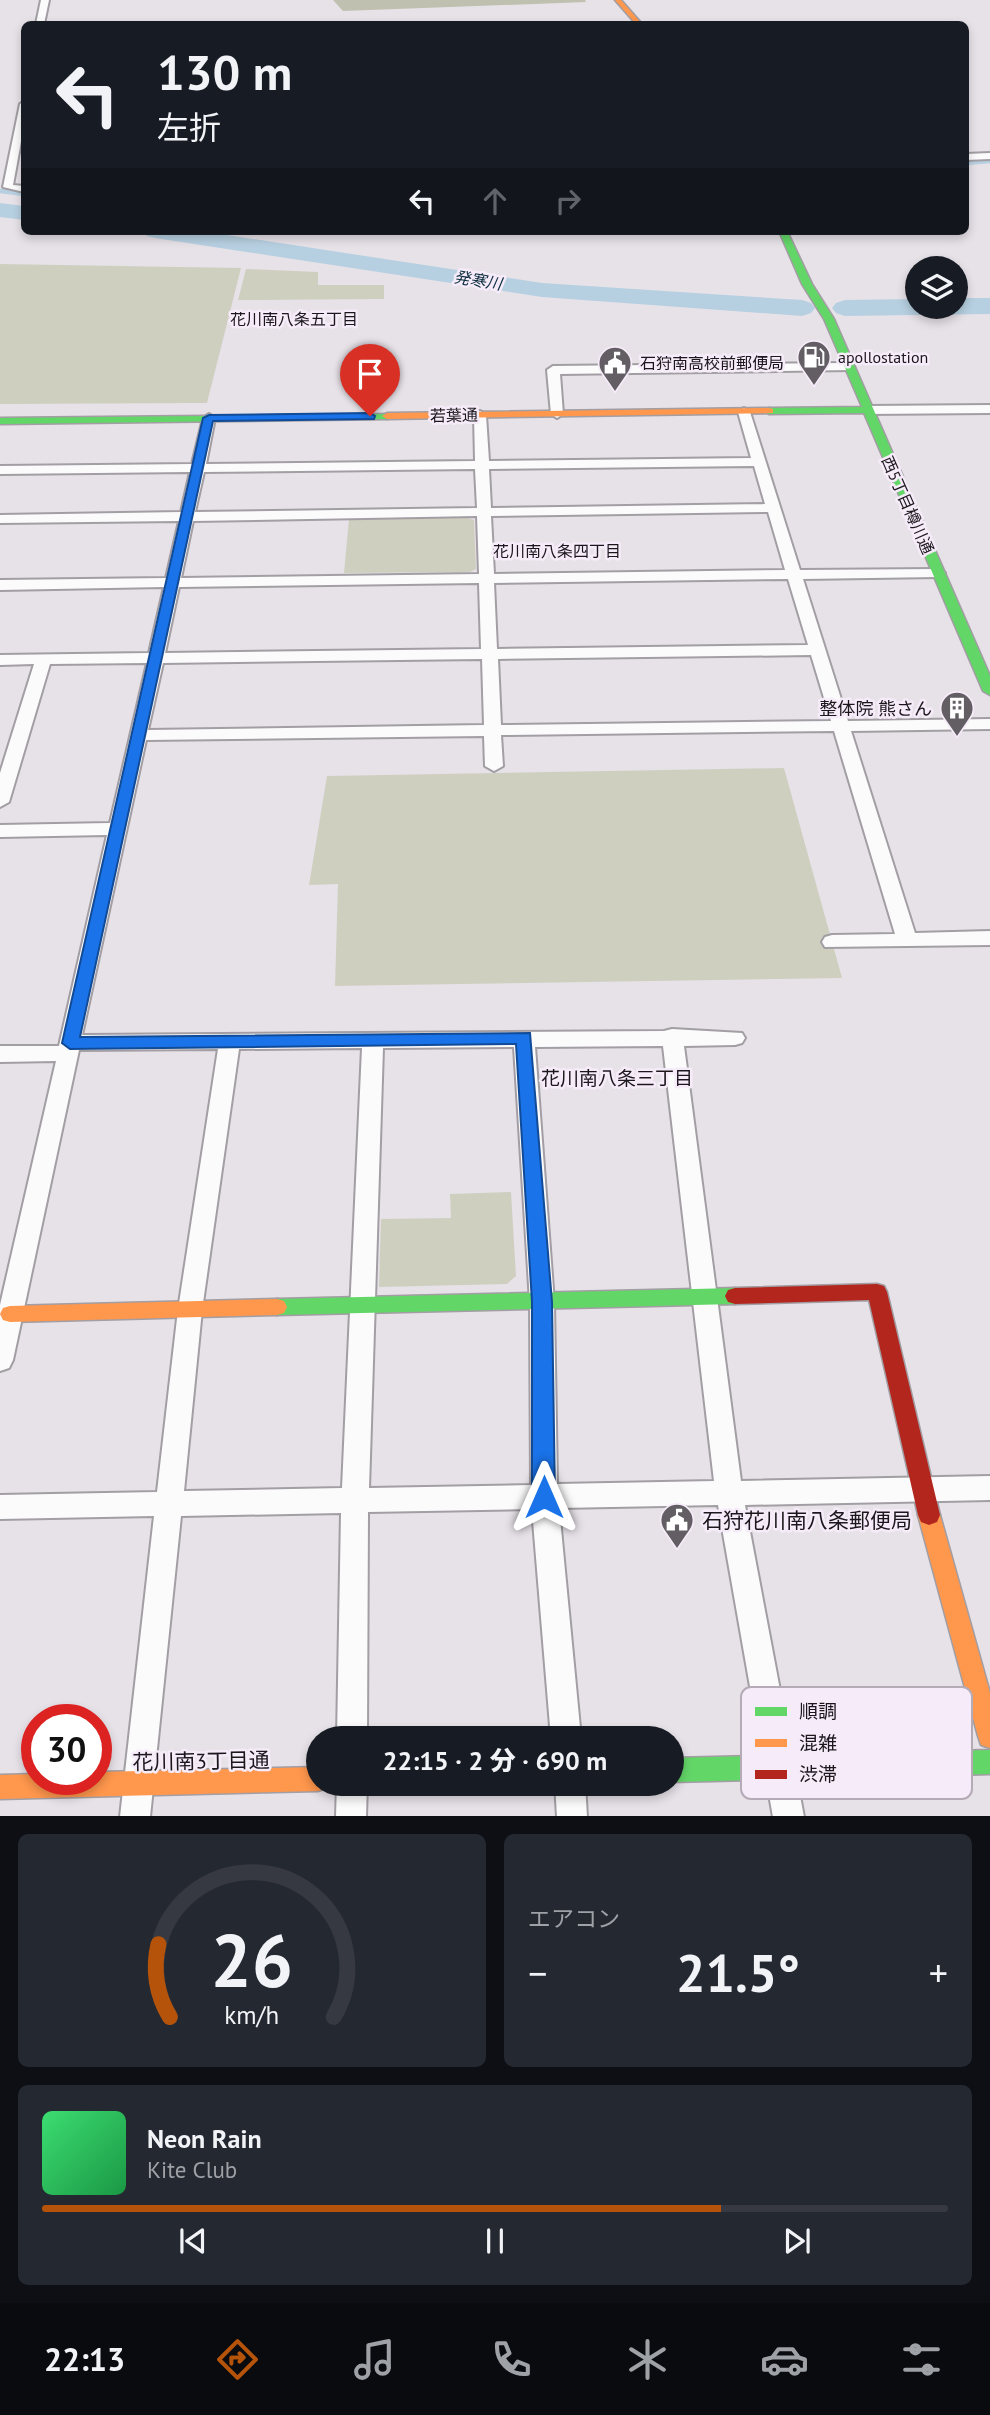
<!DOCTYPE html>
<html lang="ja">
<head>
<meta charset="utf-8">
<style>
	:root { --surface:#171b24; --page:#242831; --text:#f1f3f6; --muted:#9ea1a6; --line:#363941; --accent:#b45309 }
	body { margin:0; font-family:"PT Sans","Noto Sans JP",sans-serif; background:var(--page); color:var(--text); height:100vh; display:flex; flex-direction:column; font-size:26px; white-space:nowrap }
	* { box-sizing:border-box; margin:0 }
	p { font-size:23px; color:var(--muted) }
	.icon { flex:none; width:38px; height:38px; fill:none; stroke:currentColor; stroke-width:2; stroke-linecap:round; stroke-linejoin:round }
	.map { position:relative; height:1816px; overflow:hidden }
	.sheet { display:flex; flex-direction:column; gap:18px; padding:18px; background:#0d0f14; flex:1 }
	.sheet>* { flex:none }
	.hud { position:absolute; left:21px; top:21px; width:948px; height:214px; border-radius:10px; box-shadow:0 4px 10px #0003; background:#171b24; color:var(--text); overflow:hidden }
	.buttons { position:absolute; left:905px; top:256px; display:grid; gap:14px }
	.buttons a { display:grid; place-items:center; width:63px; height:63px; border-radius:50%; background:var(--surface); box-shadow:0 4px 10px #0003; font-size:35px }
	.speed { position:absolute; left:21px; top:1704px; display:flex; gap:14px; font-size:35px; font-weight:700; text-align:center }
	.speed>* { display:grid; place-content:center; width:91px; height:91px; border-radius:50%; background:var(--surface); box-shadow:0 4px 10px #0003; line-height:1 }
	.speed .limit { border:10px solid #d22; background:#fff; color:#111 }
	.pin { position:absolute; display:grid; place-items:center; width:60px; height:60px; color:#fff; margin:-72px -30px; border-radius:50% 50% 50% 0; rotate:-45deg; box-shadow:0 0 7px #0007 }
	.pin .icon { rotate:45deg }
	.me { position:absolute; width:77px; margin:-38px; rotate:0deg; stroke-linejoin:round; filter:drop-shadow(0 0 5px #0008) }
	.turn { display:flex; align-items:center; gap:24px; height:147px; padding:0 21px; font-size:32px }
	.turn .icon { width:91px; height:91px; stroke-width:2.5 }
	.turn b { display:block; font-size:49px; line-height:60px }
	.lanes { display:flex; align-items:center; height:66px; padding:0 21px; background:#0003; justify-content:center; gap:35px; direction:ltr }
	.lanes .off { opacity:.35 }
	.big { font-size:52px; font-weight:800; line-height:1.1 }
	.sheet .tile { flex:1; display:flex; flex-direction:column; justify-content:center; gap:10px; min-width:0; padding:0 24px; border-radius:10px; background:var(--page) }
	.sheet .dial { align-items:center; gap:0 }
	.dial svg { height:182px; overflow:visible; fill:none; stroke:var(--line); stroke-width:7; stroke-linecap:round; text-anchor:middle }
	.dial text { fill:var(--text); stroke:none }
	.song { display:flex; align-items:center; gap:21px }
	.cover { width:84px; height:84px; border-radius:10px; background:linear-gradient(135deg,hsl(140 70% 55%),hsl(140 70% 35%)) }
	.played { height:7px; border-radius:4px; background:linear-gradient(90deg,var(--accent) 75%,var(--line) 75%) }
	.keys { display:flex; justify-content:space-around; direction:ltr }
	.heat { display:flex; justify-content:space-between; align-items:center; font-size:38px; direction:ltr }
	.sheet .tiles { flex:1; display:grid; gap:18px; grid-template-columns:1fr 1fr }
	.tile:last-child { grid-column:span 2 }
	.trip { position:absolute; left:306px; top:1726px; width:378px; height:70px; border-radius:35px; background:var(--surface); box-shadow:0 4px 10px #0003; font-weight:800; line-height:70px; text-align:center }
	.dock { display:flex; height:112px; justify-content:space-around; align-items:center; background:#090b0e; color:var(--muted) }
	.dock .icon { width:49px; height:49px }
	.dock .on { color:var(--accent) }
	.dock b { font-size:32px; color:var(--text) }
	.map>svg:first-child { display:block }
	.green { fill:#cfcfc0 }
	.forest { fill:#bfc0af }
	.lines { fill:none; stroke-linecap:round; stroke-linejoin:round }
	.stream { stroke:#b7d0e1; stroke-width:4.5 }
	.river { fill:#b7d0e1; fill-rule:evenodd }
	.street-casing { stroke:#a29ea3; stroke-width:4 }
	.fast-casing { stroke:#a29ea3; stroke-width:3 }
	.slow-casing { stroke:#a29ea3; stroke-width:3 }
	.jam-casing { stroke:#a29ea3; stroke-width:3 }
	.street { fill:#fbfbfc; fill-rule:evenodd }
	.fast { fill:#63d668; fill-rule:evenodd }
	.slow { fill:#ff974d; fill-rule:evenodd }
	.jam { fill:#b3261e; fill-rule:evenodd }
	.route { fill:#1a73e8; stroke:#114b97; stroke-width:2 }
	.labels { text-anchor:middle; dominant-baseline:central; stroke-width:5; stroke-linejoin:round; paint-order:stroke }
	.far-water-label { font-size:16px; font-style:italic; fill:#0d2e3f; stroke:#f6ebf9 }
	.far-neighbourhood-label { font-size:16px; fill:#1b171c; stroke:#f6ebf9 }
	.far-poi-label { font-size:16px; fill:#1b171c; stroke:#f6ebf9; text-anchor:start }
	.far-street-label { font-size:16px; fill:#1b171c; stroke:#f6ebf9 }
	.poi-label { font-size:18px; fill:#1b171c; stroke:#f6ebf9; text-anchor:end }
	.neighbourhood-label { font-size:19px; fill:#1b171c; stroke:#f6ebf9 }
	.near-poi-label { font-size:21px; fill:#1b171c; stroke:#f6ebf9; text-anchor:start }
	.near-street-label { font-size:21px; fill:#1b171c; stroke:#f6ebf9 }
	.key { fill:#f6ebf9; stroke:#b4abb7; stroke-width:2 }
	.key-label { font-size:19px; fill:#1b171c }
</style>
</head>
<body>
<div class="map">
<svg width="990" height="1817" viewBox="0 0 990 1817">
	<rect width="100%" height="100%" fill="#e7e2e8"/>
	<g class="green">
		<path d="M0,264l241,4 -34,135 -207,1z"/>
		<path d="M246,269l72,3v13h66v14l-146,1z"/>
		<path d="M464,517l10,3 2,49 -6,3 -126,1 5,-54z"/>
		<path d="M784,768l58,210 -507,8 3,-102 -29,1 18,-109z"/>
		<path d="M511,1192l5,84 -9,8 -128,3 2,-68 70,-1 -1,-24z"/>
	</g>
	<path class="forest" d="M333,0h252l1,2 -243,9z"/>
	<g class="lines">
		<g class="stream">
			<path d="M966,163l24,-2"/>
			<path d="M0,191l24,3"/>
		</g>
		<g class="river">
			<path d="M0,203l24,3v14l-24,-3z"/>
			<path d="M143,231h58l341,52 260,17 9,3 4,5 -4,5 -9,3 -260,-19 -387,-59 -8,-2z"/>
			<path d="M956,298h34v16l-145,2 -9,-3 -4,-5 4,-5 9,-3 72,-1v7h39z"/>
		</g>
		<defs>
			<g id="street">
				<path d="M41,0h8l-5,24h-8z"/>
				<path d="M24,101v24l-11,60 11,1v6l-21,-5 17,-83z"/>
				<path d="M990,153v6l-24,1v-6z"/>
				<path d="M848,363l6,4 -2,3 -292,4 3,40 -6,4 -6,-4 -4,-44 6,-4z"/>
				<path d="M990,405v8l-123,1 -6,-4 6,-4z"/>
				<path d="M744,408l6,4 50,158 138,-1 7,4 -7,4 -135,2 45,142 142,-2v10l-139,2 64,202 75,-2v14l-165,2 -3,-5 3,-5 7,-2 63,-1 -61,-203 -333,4 2,31 -9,5 -9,-5 -1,-30 -338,4 -64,295 582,-4 8,-2 70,4 3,5 -3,5 -7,2 -51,1 57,435 249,-5v24l-245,5 59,312h-31l-55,-312 -159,3 22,230h-30l-19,-229 -164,3 -1,226h-30l4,-225 -160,3 -31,301h-30l34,-301 -154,3v-24l157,-3 21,-182 40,-261 -139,1 -66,310 -4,8 -9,3v-66l56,-244 -56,1v-16h59l48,-211 -107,2v-12l110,-2 37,-160 -97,1 -41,138 -9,5v-34l34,-109 -34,1v-10l149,-2 15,-66 -164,3v-10l166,-2 13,-57 -179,2v-8l181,-3 9,-40 -190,2v-8l192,-2 11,-46 6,-4 6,4 -9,46 269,-3 -1,-46 6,-4 6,4 3,46 262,-3 -13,-46zM754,466l11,38 -274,4 -2,-39zM475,469l2,39 -282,4 9,-40zM768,512l17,58 -291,4 -3,-58zM477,516l2,58 -298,4 12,-57zM788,579l20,66 -311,4 -3,-66zM479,583l2,66 -316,4 14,-66zM811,655l20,66 -330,4 -3,-66zM482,659l2,66 -336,5 15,-67zM663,1046l51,435 -157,3 -3,-182 -19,-255zM514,1047l16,255 1,183 -162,3 14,-440zM362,1048l-20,440 -158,3 18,-181 37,-261z"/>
				<path d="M337,1783h30l-1,34h-30z"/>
				<path d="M555,1783h30l2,34h-30z"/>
			</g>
			<g id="fast">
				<path d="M779,231h8l25,53 22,35 156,357v19l-7,-4 -119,-278 -95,1 -5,-3 5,-3 93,-1 -38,-88 -22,-35z"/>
				<path d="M391,414l1,2 -5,3 -387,5v-6z"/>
				<path d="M735,1288l7,2 3,6 -3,6 -7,2 -458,11 -7,-2 -3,-6 3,-6 7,-2z"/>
				<path d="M990,1750v24l-318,8v-24z"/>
			</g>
			<g id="slow">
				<path d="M615,0h6l21,24h-6z"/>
				<path d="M769,408l4,1v4l-386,6 -5,-3 5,-3z"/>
				<path d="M277,1299l7,2 3,6 -3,6 -7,2 -267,7 -7,-2 -3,-6 3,-6 7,-2z"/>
				<path d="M929,1505l8,3 3,7 50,178v55l-9,-3 -3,-9 -60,-221 3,-7z"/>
				<path d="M318,1767v16h11l-2,5 -9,3 -318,8v-24l37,-1v6h59v-8z"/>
			</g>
			<path id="jam" d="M877,1284l7,2 3,6 53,223 -3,7 -8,3 -8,-3 -3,-7 -49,-215 -134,4 -7,-2 -3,-6 3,-6 7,-2z"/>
		</defs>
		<use href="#street" class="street-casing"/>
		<use href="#fast" class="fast-casing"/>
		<use href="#slow" class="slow-casing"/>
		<use href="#jam" class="jam-casing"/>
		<use href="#street" class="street"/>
		<use href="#fast" class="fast"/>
		<use href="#slow" class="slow"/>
		<use href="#jam" class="jam"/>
	</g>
	<path class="route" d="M370,413l5,3 -1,3 -161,2 -133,616 450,-4 22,269 3,195 -4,7 -7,3 -8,-3 -4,-7v-195l-16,-258 -446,5 -8,-6 141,-625 6,-3z"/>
	<defs>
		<symbol id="fuel-pin" viewBox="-11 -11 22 30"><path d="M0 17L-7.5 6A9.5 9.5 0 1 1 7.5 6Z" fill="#625e63" stroke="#f6ebf9"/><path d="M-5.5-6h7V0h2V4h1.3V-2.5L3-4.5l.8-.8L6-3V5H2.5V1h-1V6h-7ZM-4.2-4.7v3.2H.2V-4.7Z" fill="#fff"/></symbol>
		<symbol id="civic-pin" viewBox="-11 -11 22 30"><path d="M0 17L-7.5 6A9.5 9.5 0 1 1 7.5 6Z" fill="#625e63" stroke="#f6ebf9"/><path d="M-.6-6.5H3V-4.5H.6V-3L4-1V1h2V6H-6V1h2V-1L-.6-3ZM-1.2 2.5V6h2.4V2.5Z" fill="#fff"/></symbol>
		<symbol id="building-pin" viewBox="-11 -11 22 30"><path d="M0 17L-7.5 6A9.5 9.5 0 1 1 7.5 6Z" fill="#625e63" stroke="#f6ebf9"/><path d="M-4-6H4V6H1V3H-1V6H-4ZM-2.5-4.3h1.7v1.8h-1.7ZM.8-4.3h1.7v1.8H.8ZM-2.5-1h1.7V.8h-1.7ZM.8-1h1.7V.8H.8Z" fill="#fff"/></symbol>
	</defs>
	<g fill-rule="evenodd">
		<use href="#fuel-pin" x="795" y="338" width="38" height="52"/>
		<use href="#civic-pin" x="596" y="344" width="38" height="52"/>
		<use href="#building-pin" x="938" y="689" width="38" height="52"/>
		<use href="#civic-pin" x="658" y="1501" width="38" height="52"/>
	</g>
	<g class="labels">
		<g class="far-water-label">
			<text transform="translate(478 280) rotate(9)">発寒川</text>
		</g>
		<g class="far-neighbourhood-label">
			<text x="294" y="319">花川南八条五丁目</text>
			<text x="557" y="551">花川南八条四丁目</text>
		</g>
		<g class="far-poi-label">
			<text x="838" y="357">apollostation</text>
			<text x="640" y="363">石狩南高校前郵便局</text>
		</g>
		<g class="far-street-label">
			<text transform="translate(454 415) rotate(-1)">若葉通</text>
			<text transform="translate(908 505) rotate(66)">西5丁目樽川通</text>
		</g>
		<g class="poi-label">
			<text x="932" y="708">整体院 熊さん</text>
		</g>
		<g class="neighbourhood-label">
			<text x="617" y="1078">花川南八条三丁目</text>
		</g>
		<g class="near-poi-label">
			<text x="702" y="1520">石狩花川南八条郵便局</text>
		</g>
		<g class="near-street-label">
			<text transform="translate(201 1761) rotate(-1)">花川南3丁目通</text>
		</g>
	</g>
	<rect x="741" y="1687" width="231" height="112" rx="10" class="key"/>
	<rect x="755" y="1707" width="32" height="9" fill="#63d668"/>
	<rect x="755" y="1739" width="32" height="8" fill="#ff974d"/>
	<rect x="755" y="1770" width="32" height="9" fill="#b3261e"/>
	<g class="key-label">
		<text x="799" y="1718">順調</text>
		<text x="799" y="1750">混雑</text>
		<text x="799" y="1781">渋滞</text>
	</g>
</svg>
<div class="buttons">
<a><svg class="icon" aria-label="layers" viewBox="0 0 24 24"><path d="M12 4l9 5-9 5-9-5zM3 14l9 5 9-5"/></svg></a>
</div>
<div class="speed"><div class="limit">30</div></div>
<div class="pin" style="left:370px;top:416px;background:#d93025"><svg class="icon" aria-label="arrive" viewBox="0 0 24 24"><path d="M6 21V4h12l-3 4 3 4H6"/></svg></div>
<svg class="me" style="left:544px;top:1497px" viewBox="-20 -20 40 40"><path d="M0-17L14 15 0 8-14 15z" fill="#1a73e8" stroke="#fff" stroke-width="4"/></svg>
<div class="trip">22:15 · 2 分 · 690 m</div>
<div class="hud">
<div class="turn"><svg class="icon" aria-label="left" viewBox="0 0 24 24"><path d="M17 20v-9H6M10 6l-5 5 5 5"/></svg><div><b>130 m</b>左折</div></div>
<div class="lanes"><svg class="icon" aria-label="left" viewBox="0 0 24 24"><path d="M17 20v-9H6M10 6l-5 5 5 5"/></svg><svg class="icon off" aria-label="ahead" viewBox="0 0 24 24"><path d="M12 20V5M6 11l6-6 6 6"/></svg><svg class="icon off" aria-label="right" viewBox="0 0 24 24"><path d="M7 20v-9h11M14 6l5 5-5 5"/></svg></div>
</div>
</div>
<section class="sheet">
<div class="tiles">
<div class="tile dial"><svg viewBox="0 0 100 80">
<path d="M14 69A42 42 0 1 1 86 69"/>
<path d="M14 69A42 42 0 0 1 9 37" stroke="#b45309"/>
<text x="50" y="56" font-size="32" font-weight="700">26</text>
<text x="50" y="72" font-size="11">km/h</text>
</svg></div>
<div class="tile"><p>エアコン</p>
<div class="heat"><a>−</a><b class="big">21.5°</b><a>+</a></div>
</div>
<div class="tile">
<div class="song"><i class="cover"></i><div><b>Neon Rain</b><p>Kite Club</p></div></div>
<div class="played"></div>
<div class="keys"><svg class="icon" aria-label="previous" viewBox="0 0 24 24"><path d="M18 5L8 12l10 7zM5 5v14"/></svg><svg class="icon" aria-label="pause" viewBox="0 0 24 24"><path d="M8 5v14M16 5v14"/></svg><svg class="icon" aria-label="next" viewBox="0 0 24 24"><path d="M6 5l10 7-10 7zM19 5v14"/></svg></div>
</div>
</div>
</section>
<nav class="dock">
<b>22:13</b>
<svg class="icon on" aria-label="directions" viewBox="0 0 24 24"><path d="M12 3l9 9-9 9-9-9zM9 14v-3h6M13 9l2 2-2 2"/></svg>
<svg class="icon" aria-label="music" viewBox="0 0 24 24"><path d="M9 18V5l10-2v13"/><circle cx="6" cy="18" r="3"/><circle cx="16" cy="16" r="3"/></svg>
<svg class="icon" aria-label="phone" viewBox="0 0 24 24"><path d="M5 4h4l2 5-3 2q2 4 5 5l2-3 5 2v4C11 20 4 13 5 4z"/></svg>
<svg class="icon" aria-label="climate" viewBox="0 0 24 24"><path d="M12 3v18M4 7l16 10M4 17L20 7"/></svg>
<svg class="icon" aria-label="car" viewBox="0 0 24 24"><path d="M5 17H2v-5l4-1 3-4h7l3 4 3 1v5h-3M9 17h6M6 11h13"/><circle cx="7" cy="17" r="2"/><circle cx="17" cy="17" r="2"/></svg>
<svg class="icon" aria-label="filters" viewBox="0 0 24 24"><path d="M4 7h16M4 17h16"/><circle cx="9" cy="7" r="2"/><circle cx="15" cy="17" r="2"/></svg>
</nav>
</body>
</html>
